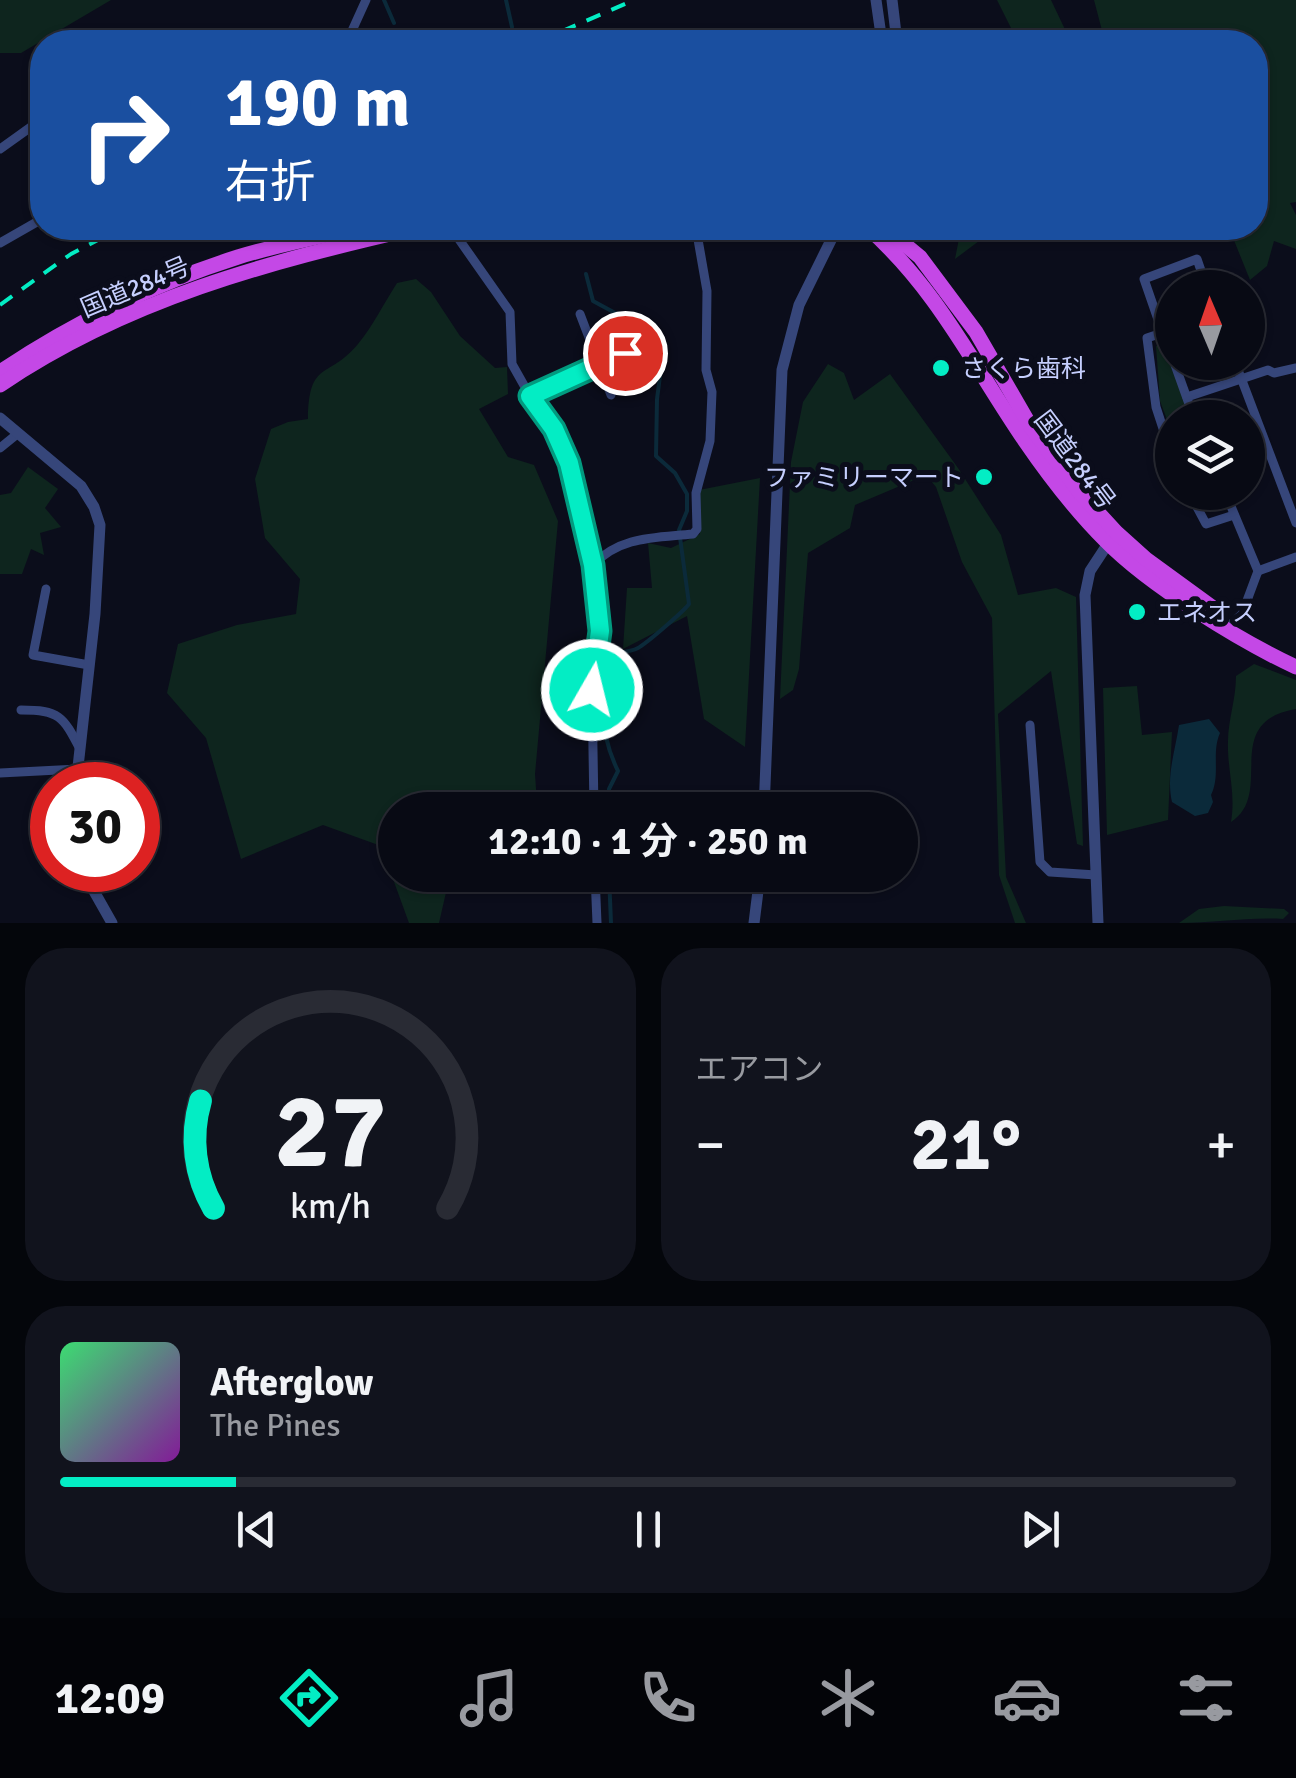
<!DOCTYPE html>
<html lang="ja">
<head>
<meta charset="utf-8">
<style>
	:root { --surface:#080a14; --page:#11131d; --text:#f1f3f6; --muted:#989aa0; --line:#292b34; --accent:#03edc4 }
	body { margin:0; font-family:Signika,"Noto Sans JP",sans-serif; background:var(--page); color:var(--text); height:100vh; display:flex; flex-direction:column; font-size:38px; white-space:nowrap }
	* { box-sizing:border-box; margin:0 }
	p { font-size:32px; color:var(--muted) }
	.icon { flex:none; width:55px; height:55px; fill:none; stroke:currentColor; stroke-width:2; stroke-linecap:round; stroke-linejoin:round }
	.map { position:relative; height:923px; overflow:hidden }
	.sheet { display:flex; flex-direction:column; gap:25px; padding:25px; background:#04060b; flex:1 }
	.sheet>* { flex:none }
	.hud { position:absolute; left:30px; top:30px; width:1238px; height:210px; border-radius:40px; box-shadow:0 2px 8px #0004,0 0 0 2px var(--line); background:#1a4fa0; color:#fff; overflow:hidden }
	.needle { width:65px; rotate:358deg }
	.buttons { position:absolute; left:1155px; top:270px; display:grid; gap:20px }
	.buttons a { display:grid; place-items:center; width:110px; height:110px; border-radius:50%; background:var(--surface); box-shadow:0 2px 8px #0004,0 0 0 2px var(--line); font-size:50px }
	.speed { position:absolute; left:30px; top:762px; display:flex; gap:20px; font-size:50px; font-weight:700; text-align:center }
	.speed>* { display:grid; place-content:center; width:130px; height:130px; border-radius:50%; background:var(--surface); box-shadow:0 2px 8px #0004,0 0 0 2px var(--line); line-height:1 }
	.speed .limit { border:15px solid #d22; background:#fff; color:#111 }
	.pin { position:absolute; display:grid; place-items:center; width:85px; height:85px; color:#fff; margin:-42px; border:5px solid #fff; border-radius:50%; box-shadow:0 2px 10px #0007 }
	.me { position:absolute; width:110px; margin:-55px; rotate:8deg; stroke-linejoin:round; filter:drop-shadow(0 0 8px #0008) }
	.turn { display:flex; align-items:center; gap:35px; height:210px; padding:0 30px; font-size:45px }
	.turn .icon { width:130px; height:130px; stroke-width:2.5 }
	.turn b { display:block; font-size:70px; line-height:85px }
	.big { font-size:75px; font-weight:700; line-height:1.1 }
	.sheet .tile { flex:1; display:flex; flex-direction:column; justify-content:center; gap:15px; min-width:0; padding:0 35px; border-radius:40px; background:var(--page) }
	.sheet .dial { align-items:center; gap:0 }
	.dial svg { height:260px; overflow:visible; fill:none; stroke:var(--line); stroke-width:7; stroke-linecap:round; text-anchor:middle }
	.dial text { fill:var(--text); stroke:none }
	.song { display:flex; align-items:center; gap:30px }
	.cover { width:120px; height:120px; border-radius:15px; background:linear-gradient(135deg,hsl(140 70% 55%),hsl(290 70% 35%)) }
	.played { height:10px; border-radius:5px; background:linear-gradient(90deg,var(--accent) 15%,var(--line) 15%) }
	.keys { display:flex; justify-content:space-around; direction:ltr }
	.heat { display:flex; justify-content:space-between; align-items:center; font-size:55px; direction:ltr }
	.sheet .tiles { flex:1; display:grid; gap:25px; grid-template-columns:1fr 1fr }
	.tile:last-child { grid-column:span 2 }
	.trip { position:absolute; left:378px; top:792px; width:540px; height:100px; border-radius:50px; background:var(--surface); box-shadow:0 2px 8px #0004,0 0 0 2px var(--line); font-weight:700; line-height:100px; text-align:center }
	.tab-bar { display:flex; height:160px; justify-content:space-around; align-items:center; background:#030408; color:var(--muted) }
	.tab-bar .icon { width:70px; height:70px }
	.tab-bar .selected { color:var(--accent) }
	.tab-bar b { font-size:45px; color:var(--text) }
	.map>svg:first-child { display:block }
	.green { fill:#0e251e }
	.water { fill:#0b2a3a }
	.lines { fill:none; stroke-linecap:round; stroke-linejoin:round }
	.stream { stroke:#0b2a3a; stroke-width:4 }
	.minor { stroke:#36467a; stroke-width:9 }
	.tertiary { stroke:#36467a; stroke-width:11 }
	.trunk { stroke:#c448e6; stroke-width:15 }
	.rail { stroke:#03edc4; stroke-width:4; stroke-dasharray:15 12; stroke-linecap:butt }
	.route-casing { stroke:#029a7f; stroke-width:25 }
	.route { stroke:#03edc4; stroke-width:18 }
	.poi-dot { fill:#03edc4; stroke:#0b0d1b; stroke-width:4 }
	.labels { text-anchor:middle; dominant-baseline:central; stroke-width:10; stroke-linejoin:round; paint-order:stroke }
	.street-label { font-size:25px; fill:#c6cffe; stroke:#0b0d1b }
	.poi-label { font-size:25px; fill:#c6cffe; stroke:#0b0d1b; text-anchor:start }
</style>
</head>
<body>
<div class="map">
<svg width="1296" height="923" viewBox="0 0 1296 923">
	<rect width="100%" height="100%" fill="#0b0d1b"/>
	<g class="green">
		<path d="M0,0h111l-90,53h-21z"/>
		<path d="M997,0h54l20,42h-53z"/>
		<path d="M1094,0h202v202l-6,1 6,12v34l-22,-8 -7,25 -17,14 -21,-52h26v-186h-150z"/>
		<path d="M961,228h147l-11,6 -106,-2 -36,27z"/>
		<path d="M416,279l15,13 29,44 35,32 12,-1 1,27 -29,15 29,48 26,8 24,56 -23,253 2,29 -25,7h-19l-12,-11 -14,11h-72v65h26l7,12 19,1 -8,35h-30l-28,-77 -58,-21 -82,34 -35,-121 -39,-45 11,-49 59,-19 59,-11 4,-35 -35,-41 -10,-59 16,-50 17,-7 20,-3c1,-60 20,-39 50,-75 15,-18 26,-41 39,-61z"/>
		<path d="M1163,344l28,73 -19,1 -3,7 -9,-24 -4,-55z"/>
		<path d="M828,364l16,9 10,27 36,-26 68,94 43,67 17,60 38,-7 20,9 7,249 -6,-2 -26,-173 -53,43 8,163 20,46h-11l-16,-48 -7,-257 -30,-56 -26,-75 -10,-12 -71,30 -5,23 -42,25 -9,116 -6,21 -13,9 11,-237 12,-60z"/>
		<path d="M28,467l30,22 -13,19 16,19 -21,6 4,22 -13,-6 -9,25h-22v-79l11,-2z"/>
		<path d="M760,478l-15,269 -41,-28 -17,-103 -64,33 4,-61h25l-4,-45 23,5 29,-14 -1,-44z"/>
		<path d="M1254,664l42,16v29c-77,13 -20,84 -65,113 5,-30 -4,-52 -3,-81 0,-21 8,-42 8,-65z"/>
		<path d="M1137,686l5,49 30,-3 -4,88 -61,15 -4,-147z"/>
		<path d="M1224,906l60,3 5,4 -6,6c-36,-2 -68,4 -104,4l20,-14z"/>
	</g>
	<path class="water" d="M1209,719l11,14c-9,20 1,42 -9,62l2,7 -5,11 -13,3 -23,-14c-6,-26 3,-50 7,-77z"/>
	<g class="lines">
		<g class="stream">
			<path d="M384,0l10,23"/>
			<path d="M506,0l6,27"/>
			<path d="M586,274l7,27 50,27 20,25 -6,46 -1,57 19,17 12,21v17l-8,19 10,74c-5,7 -42,39 -51,44 -7,4 -16,4 -24,5 -12,44 -17,75 4,118l-9,18 -3,21"/>
			<path d="M609,875l2,48"/>
		</g>
		<g class="minor">
			<path d="M340,42l11,-9 15,-33"/>
			<path d="M0,149l42,-30"/>
			<path d="M451,228l59,84 2,52 18,32 24,33 15,34 29,134 2,34 -8,59 2,120"/>
			<path d="M0,243l42,-24"/>
			<path d="M580,314l31,81"/>
			<path d="M1162,333l-15,5 9,69 16,49"/>
			<path d="M1172,360l-28,-81 53,-20 10,29"/>
			<path d="M1174,362l20,56"/>
			<path d="M1235,362l61,161"/>
			<path d="M530,396l95,-43 15,19"/>
			<path d="M1187,397l81,-27 6,3 22,-5"/>
			<path d="M0,448l16,-13"/>
			<path d="M1189,492l17,32 28,-9"/>
			<path d="M1225,492l33,79 -16,43 -9,8"/>
			<path d="M593,565c27,-29 62,-27 100,-31l4,-5 -1,-36 14,-52 2,-49 -6,-22 1,-79 -11,-63"/>
			<path d="M1258,571l38,-14"/>
			<path d="M46,589l-13,66 56,10"/>
			<path d="M21,710c38,0 42,6 59,39"/>
			<path d="M1030,725l10,137 10,10 46,3"/>
			<path d="M0,773l78,-4"/>
			<path d="M595,875l2,48"/>
		</g>
		<g class="tertiary">
			<path d="M876,0l6,42"/>
			<path d="M892,0l5,42"/>
			<path d="M0,418l81,68 13,21 6,18 -5,89 -19,171"/>
			<path d="M764,810l18,-440 17,-65 38,-77"/>
			<path d="M82,870l30,53"/>
			<path d="M754,923l6,-48"/>
			<path d="M1098,923l-13,-328 5,-24 21,-32"/>
		</g>
		<g class="trunk">
			<path d="M868,228c70,62 105,137 157,213 24,35 51,70 81,100 43,44 134,100 190,126"/>
			<path d="M885,228l35,29 56,75 55,95 50,67 35,38 30,27 70,51"/>
			<path d="M0,372c73,-49 153,-88 238,-115 39,-12 80,-20 120,-29"/>
			<path d="M0,385c127,-86 268,-123 416,-157"/>
		</g>
		<g class="rail">
			<path d="M537,42l97,-42"/>
			<path d="M0,305l71,-51 50,-26"/>
		</g>
	</g>
	<g class="lines">
		<defs>
			<path id="route" d="M592,690l8,-59 -7,-66 -24,-102 -15,-34 -24,-33 95,-43"/>
		</defs>
		<use href="#route" class="route-casing"/>
		<use href="#route" class="route"/>
	</g>
	<g class="poi-dot">
		<circle cx="941" cy="368" r="10"/>
		<circle cx="984" cy="477" r="10"/>
		<circle cx="1137" cy="612" r="10"/>
	</g>
	<g class="labels">
		<g class="street-label">
			<text transform="translate(135 287) rotate(-23)">国道284号</text>
			<text transform="translate(1075 460) rotate(53)">国道284号</text>
		</g>
		<g class="poi-label">
			<text x="961" y="368">さくら歯科</text>
			<text x="964" y="477" text-anchor="end">ファミリーマート</text>
			<text x="1157" y="612">エネオス</text>
		</g>
	</g>
</svg>
<div class="buttons">
<a><svg class="needle" viewBox="-14 -14 28 28"><path d="M0-13l5 13h-10z" fill="#e53935"/><path d="M0 13l5-13h-10z" fill="#989aa0"/></svg></a>
<a><svg class="icon" aria-label="layers" viewBox="0 0 24 24"><path d="M12 4l9 5-9 5-9-5zM3 14l9 5 9-5"/></svg></a>
</div>
<div class="speed"><div class="limit">30</div></div>
<div class="pin" style="left:625px;top:353px;background:#d93025"><svg class="icon" aria-label="arrive" viewBox="0 0 24 24"><path d="M6 21V4h12l-3 4 3 4H6"/></svg></div>
<svg class="me" style="left:592px;top:690px" viewBox="-20 -20 40 40"><circle r="17" fill="#03edc4" stroke="#fff" stroke-width="3"/><path d="M0-11L8 9 0 5-8 9z" fill="#fff"/></svg>
<div class="trip">12:10 · 1 分 · 250 m</div>
<div class="hud">
<div class="turn"><svg class="icon" aria-label="right" viewBox="0 0 24 24"><path d="M7 20v-9h11M14 6l5 5-5 5"/></svg><div><b>190 m</b>右折</div></div>
</div>
</div>
<section class="sheet">
<div class="tiles">
<div class="tile dial"><svg viewBox="0 0 100 80">
<path d="M14 69A42 42 0 1 1 86 69"/>
<path d="M14 69A42 42 0 0 1 10 36" stroke="#03edc4"/>
<text x="50" y="56" font-size="32" font-weight="700">27</text>
<text x="50" y="72" font-size="11">km/h</text>
</svg></div>
<div class="tile"><p>エアコン</p>
<div class="heat"><a>−</a><b class="big">21°</b><a>+</a></div>
</div>
<div class="tile">
<div class="song"><i class="cover"></i><div><b>Afterglow</b><p>The Pines</p></div></div>
<div class="played"></div>
<div class="keys"><svg class="icon" aria-label="previous" viewBox="0 0 24 24"><path d="M18 5L8 12l10 7zM5 5v14"/></svg><svg class="icon" aria-label="pause" viewBox="0 0 24 24"><path d="M8 5v14M16 5v14"/></svg><svg class="icon" aria-label="next" viewBox="0 0 24 24"><path d="M6 5l10 7-10 7zM19 5v14"/></svg></div>
</div>
</div>
</section>
<nav class="tab-bar">
<b>12:09</b>
<svg class="icon selected" aria-label="directions" viewBox="0 0 24 24"><path d="M12 3l9 9-9 9-9-9zM9 14v-3h6M13 9l2 2-2 2"/></svg>
<svg class="icon" aria-label="music" viewBox="0 0 24 24"><path d="M9 18V5l10-2v13"/><circle cx="6" cy="18" r="3"/><circle cx="16" cy="16" r="3"/></svg>
<svg class="icon" aria-label="phone" viewBox="0 0 24 24"><path d="M5 4h4l2 5-3 2q2 4 5 5l2-3 5 2v4C11 20 4 13 5 4z"/></svg>
<svg class="icon" aria-label="climate" viewBox="0 0 24 24"><path d="M12 3v18M4 7l16 10M4 17L20 7"/></svg>
<svg class="icon" aria-label="car" viewBox="0 0 24 24"><path d="M5 17H2v-5l4-1 3-4h7l3 4 3 1v5h-3M9 17h6M6 11h13"/><circle cx="7" cy="17" r="2"/><circle cx="17" cy="17" r="2"/></svg>
<svg class="icon" aria-label="filters" viewBox="0 0 24 24"><path d="M4 7h16M4 17h16"/><circle cx="9" cy="7" r="2"/><circle cx="15" cy="17" r="2"/></svg>
</nav>
</body>
</html>
